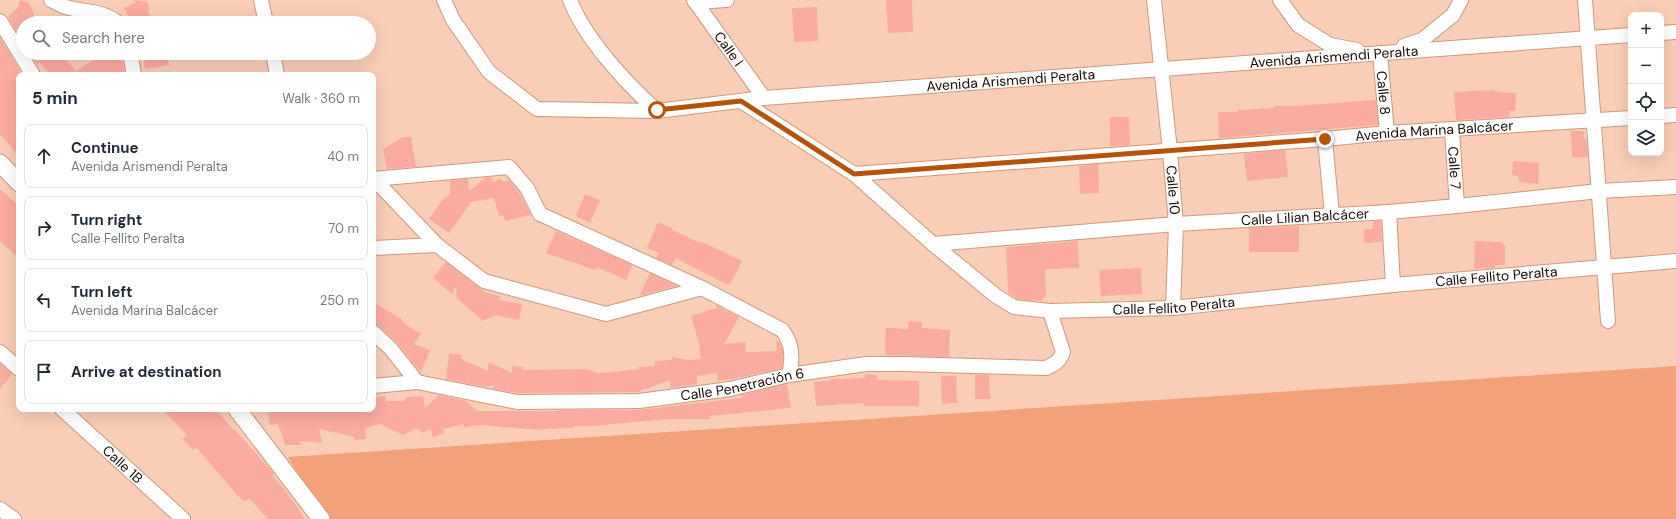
<!DOCTYPE html>
<meta charset="utf-8">
<style>
body{margin:0;font-family:"DM Sans",sans-serif;background:#f6f6f7;color:#1f2937}
.controls{position:absolute;right:12px;top:12px;display:grid;overflow:hidden;border-radius:8px;box-shadow:0 4px 16px #0002}
.controls button{width:36px;height:36px;display:grid;place-items:center;padding:0;border:0;border-bottom:1px solid #e0e1e3;background:#fff;color:#1f2937;font:20px sans-serif}
.stop{position:absolute;width:12px;height:12px;margin:-9px;border:3px solid #b45309;border-radius:50%;background:#fff}
.stop.end{background:#b45309;border-color:#fff;box-shadow:0 1px 4px #0008}
.list{margin:0;padding:0;list-style:none}
h2{display:flex;justify-content:space-between;align-items:center;height:52px;margin:0;padding:0 16px;font-size:17px}
h2 small{font-size:13px;font-weight:400;color:#747a83}
.list li{display:grid;grid-template-columns:26px 1fr auto;gap:12px;align-items:center;box-sizing:border-box;height:64px;margin:0 8px 8px;padding:0 8px;border:1px solid #e0e1e3;border-radius:8px}
.list b{display:block;font-size:15px;white-space:nowrap}
.list p{margin:0;font-size:13px;white-space:nowrap;color:#747a83}
.list em{font-size:13px;font-style:normal;color:#747a83}
.icon{flex:none;width:22px;height:22px;fill:none;stroke:currentColor;stroke-width:2;stroke-linecap:round;stroke-linejoin:round}
.map{position:relative;flex:none;width:1676px;height:519px;overflow:hidden}
.search{position:absolute;background:#fff;box-shadow:0 4px 16px #0002;left:16px;top:16px;width:360px;height:44px;display:flex;align-items:center;gap:10px;box-sizing:border-box;padding:0 14px;border-radius:22px;color:#747a83;font-size:15px}
.panel{position:absolute;background:#fff;box-shadow:0 4px 16px #0002;left:16px;top:72px;width:360px;height:340px;border-radius:8px}
.map>svg:first-child{display:block}
.green{fill:#f2a178}
.building{fill:#faaba0}
.lines{fill:none;stroke-linecap:round;stroke-linejoin:round}
.minor-casing{stroke:#cd987d;stroke-width:16}
.tertiary-casing{stroke:#cd987d;stroke-width:19}
.minor{stroke:#fff;stroke-width:14}
.tertiary{stroke:#fff;stroke-width:17}
.route{stroke:#b45309;stroke-width:5}
.labels{text-anchor:middle;dominant-baseline:central;stroke-width:3.5;stroke-linejoin:round;paint-order:stroke}
.street-label{font-size:14px;fill:#1c0a02;stroke:#f9cdb6}
</style>
<div class="map">
<svg width="1676" height="519" viewBox="0 0 1676 519">
<rect width="100%" height="100%" fill="#f9cdb6"/>
<!-- green -->
<path class="green" d="M1676,366V519H325L288,457Z"/>
<!-- building -->
<path class="building" d="M20,0L29,3L34,13L31,23H23V30L17,33L8,17L18,7Z
M135,0L147,2L149,7L148,11L153,23H132L131,19L130,20L124,8L136,2Z
M886,0H912L913,32L888,33Z
M817,7L818,41L794,42L792,8Z
M0,37L23,75H19V157L0,134Z
M30,53H60L76,71L105,53H116L122,58L125,75H51L39,62L37,65Z
M143,53H167L169,65L145,69Z
M1495,90V92L1516,93L1515,111H1509V117L1456,120L1454,92Z
M1376,100L1378,125L1219,138L1218,112H1238V110L1275,108V106H1294Z
M1110,117H1129L1130,145L1110,146Z
M1571,131H1584V139H1586L1588,157H1572Z
M403,137H411L416,167L387,169L383,149Z
M1285,150L1288,177L1247,181L1244,154Z
M1513,161L1539,163L1538,184L1519,182L1518,176L1512,175Z
M1098,164L1099,193L1080,194L1079,166Z
M491,177L494,182L500,179L504,182L509,180L521,196L531,215L505,221L504,216L499,215L494,198L471,202L449,233L429,219L443,199L450,195V181L468,179L469,191L485,178Z
M0,189L19,206L16,211L19,215V259L0,241Z
M585,194L600,200L590,223L576,216Z
M1373,221H1381L1382,242L1364,243V229H1373Z
M658,222L672,228V230L701,243L702,242L742,261L730,284H726L676,258L672,265L656,258L659,253L647,248Z
M1299,226V252H1249V228Z
M556,231L632,265L626,280L597,267L595,270L546,253Z
M1078,241L1079,268L1045,269L1046,295L1041,301L1017,299L1008,292L1006,247Z
M1475,241L1501,242L1505,246V265H1495V268L1474,269Z
M446,262L486,293L500,296L499,300L522,304L519,320L495,315L483,321L456,297L457,287H455L452,294L433,278Z
M1141,268L1142,294L1101,296L1099,270Z
M650,273L677,286L642,295L640,294Z
M373,302L403,320L402,322L421,334L414,344L430,350L421,372L397,343L379,326L373,324Z
M716,305L739,317L724,344L745,342L746,352L777,351L776,341H779L783,352L782,368L738,378L718,381L717,373L697,376V384L671,388L670,380L638,392L518,393L493,389L494,385L486,387L446,379L449,353L462,355L461,359L488,371L489,362L512,373V366L523,367V370L587,369L600,374L603,372L605,373L639,369V367L655,366V361L673,360L672,357L688,360L701,359L699,343L691,316L717,308Z
M909,321L922,322V328L950,330L949,357L885,355L886,328L908,329Z
M0,363L12,374L0,389Z
M865,374L877,375V380L919,381V406H864V403L816,406L814,382L829,381L831,379L865,378Z
M975,375H989L990,399H975Z
M941,376H956L957,403L942,404Z
M787,384L791,408L710,416V419H670L623,423L597,426H573L574,428L542,429V430L479,425L464,427V424L443,429L444,433L433,438L431,429L423,433L417,428L403,435L380,424L365,428L366,439L354,440V437L319,429L322,443L300,441L301,445H285L278,424L270,425L267,409H373V398L385,396L386,401H403L407,397L423,396L425,408L439,395L466,401L477,411H558V410H639L742,398V395Z
M162,409H216L233,430L234,429L271,470L274,474L272,476L282,486L305,519H268L250,499L244,501L237,495L196,447L193,450L183,439L187,435Z"/>
<g class="lines">
<!-- minor casing -->
<g class="minor-casing">
<g id="minor">
<path d="M51,0C55,2 59,4 63,6C81,13 102,9 118,23"/>
<path d="M261,0L266,23"/>
<path id="s1" d="M444,0L453,20L489,72L537,109L657,111L764,98L1631,35"/>
<path d="M570,0C585,39 626,83 657,111"/>
<path id="s2" d="M694,0L764,98"/>
<path id="s3" d="M1154,0L1170,151L1176,224L1173,308"/>
<path d="M1280,0L1298,25L1330,45L1357,50"/>
<path d="M1585,0L1608,321"/>
<path d="M695,2L727,0"/>
<path d="M0,21L33,75"/>
<path d="M1661,33L1676,32"/>
<path d="M1404,46L1422,40L1453,15L1461,0"/>
<path d="M130,53L134,75"/>
<path d="M273,53L277,75"/>
<path id="s4" d="M1380,53L1387,133"/>
<path id="s5" d="M741,101L854,174L933,244L996,296L1014,307L1050,311L1173,308L1393,285L1676,261"/>
<path d="M1661,116L1676,115"/>
<path id="s6" d="M1452,130L1457,206"/>
<path d="M1325,139L1332,215"/>
<path id="s7" d="M854,174L1325,139L1387,133L1631,118"/>
<path d="M373,179L509,167L527,188L540,214L702,288L782,330C793,343 793,359 789,375"/>
<path d="M374,179L437,245L484,281L606,314L702,288"/>
<path d="M1389,212L1393,285"/>
<path id="s8" d="M933,244L1176,224L1389,212L1457,206L1599,191L1676,187"/>
<path d="M373,248L437,245"/>
<path d="M373,332L391,349L417,382"/>
<path d="M0,352L19,369"/>
<path id="s9" d="M373,386L417,382L517,402L639,401L730,389L789,375L866,364H904L1046,368C1055,364 1060,361 1063,352L1050,311"/>
<path id="s10" d="M62,409L183,519"/>
<path d="M0,509L14,519"/>
</g>
</g>
<!-- tertiary casing -->
<g class="tertiary-casing">
<path id="tertiary" d="M0,163L19,183
M237,409L321,519"/>
</g>
<!-- minor -->
<use href="#minor" class="minor"/>
<!-- tertiary -->
<use href="#tertiary" class="tertiary"/>
</g>
<g class="lines">
<!-- route -->
<path class="route" d="M657,110L741,101L854,174L1325,139"/>
</g>
<g class="labels">
<!-- street labels -->
<g class="street-label">
<text stroke="none"><textPath href="#s2" startOffset="60">Calle I</textPath></text>
<text stroke="none"><textPath href="#s1" startOffset="945">Avenida Arismendi Peralta</textPath></text>
<text stroke="none"><textPath href="#s1" startOffset="621">Avenida Arismendi Peralta</textPath></text>
<text stroke="none"><textPath href="#s4" startOffset="40">Calle 8</textPath></text>
<text stroke="none"><textPath href="#s7" startOffset="582">Avenida Marina Balcácer</textPath></text>
<text stroke="none"><textPath href="#s6" startOffset="38">Calle 7</textPath></text>
<text stroke="none"><textPath href="#s3" startOffset="191">Calle 10</textPath></text>
<text stroke="none"><textPath href="#s8" startOffset="373">Calle Lilian Balcácer</textPath></text>
<text stroke="none"><textPath href="#s5" startOffset="827">Calle Fellito Peralta</textPath></text>
<text stroke="none"><textPath href="#s5" startOffset="503">Calle Fellito Peralta</textPath></text>
<text stroke="none"><textPath href="#s9" startOffset="373">Calle Penetración 6</textPath></text>
<text stroke="none"><textPath href="#s10" startOffset="82">Calle 1B</textPath></text>
</g>
</g>
</svg>
<div class="controls">
<button>+</button>
<button>−</button>
<button><svg class="icon" aria-label="locate" viewBox="0 0 24 24"><circle cx="12" cy="12" r="6"/><path d="M12 2v4M12 18v4M2 12h4M18 12h4"/></svg></button>
<button><svg class="icon" aria-label="layers" viewBox="0 0 24 24"><path d="M12 4l9 5-9 5-9-5zM3 14l9 5 9-5"/></svg></button>
</div>
<div class="stop" style="left:657px;top:110px"></div>
<div class="stop end" style="left:1325px;top:139px"></div>
<div class="search"><svg class="icon" aria-label="search" viewBox="0 0 24 24"><circle cx="10" cy="10" r="6"/><path d="M15 15l6 6"/></svg>Search here</div>
<section class="panel">
<h2>5 min<small>Walk · 360 m</small></h2>
<ul class="list">
<li><svg class="icon" aria-label="ahead" viewBox="0 0 24 24"><path d="M12 20V5M6 11l6-6 6 6"/></svg><div><b>Continue</b><p>Avenida Arismendi Peralta</p></div><em>40 m</em></li>
<li><svg class="icon" aria-label="right" viewBox="0 0 24 24"><path d="M7 20v-9h11M14 6l5 5-5 5"/></svg><div><b>Turn right</b><p>Calle Fellito Peralta</p></div><em>70 m</em></li>
<li><svg class="icon" aria-label="left" viewBox="0 0 24 24"><path d="M17 20v-9H6M10 6l-5 5 5 5"/></svg><div><b>Turn left</b><p>Avenida Marina Balcácer</p></div><em>250 m</em></li>
<li><svg class="icon" aria-label="arrive" viewBox="0 0 24 24"><path d="M6 21V4h12l-3 4 3 4H6"/></svg><div><b>Arrive at destination</b></div></li>
</ul>
</section>
</div>
